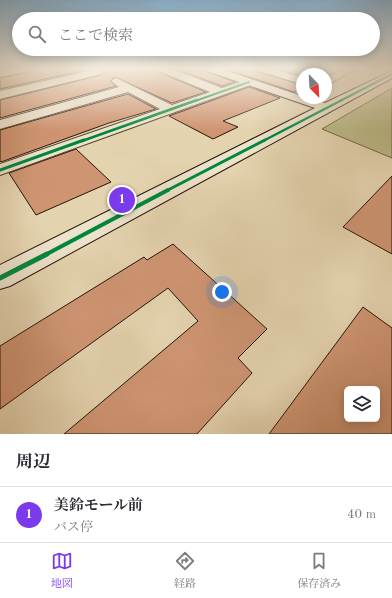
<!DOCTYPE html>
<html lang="ja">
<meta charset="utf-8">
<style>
body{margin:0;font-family:"Old Standard TT","Noto Serif JP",serif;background:#f7f7f7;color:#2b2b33}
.controls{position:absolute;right:12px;bottom:12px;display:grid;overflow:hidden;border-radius:6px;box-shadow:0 2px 10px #0003}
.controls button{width:36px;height:36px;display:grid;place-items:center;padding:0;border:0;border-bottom:1px solid #e1e1e2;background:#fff;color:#2b2b33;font:20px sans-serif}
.compass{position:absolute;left:296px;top:68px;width:36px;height:36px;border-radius:50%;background:#fff;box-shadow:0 2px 10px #0003;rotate:156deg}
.you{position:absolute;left:222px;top:292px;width:14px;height:14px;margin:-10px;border:3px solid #fff;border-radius:50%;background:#1a73e8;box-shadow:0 0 0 6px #1a73e833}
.badge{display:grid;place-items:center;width:26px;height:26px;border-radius:50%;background:#7c3aed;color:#fff;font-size:13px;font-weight:700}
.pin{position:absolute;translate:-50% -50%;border:2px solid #fff;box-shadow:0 1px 4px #0006}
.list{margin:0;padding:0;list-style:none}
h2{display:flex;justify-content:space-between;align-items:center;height:52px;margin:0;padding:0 16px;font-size:17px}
h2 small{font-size:13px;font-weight:400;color:#7c7c81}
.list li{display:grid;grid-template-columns:26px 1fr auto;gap:12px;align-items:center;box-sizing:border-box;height:56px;padding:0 16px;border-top:1px solid #e1e1e2}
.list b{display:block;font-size:15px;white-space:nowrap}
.list p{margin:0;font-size:13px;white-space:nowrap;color:#7c7c81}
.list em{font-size:13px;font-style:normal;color:#7c7c81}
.icon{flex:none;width:22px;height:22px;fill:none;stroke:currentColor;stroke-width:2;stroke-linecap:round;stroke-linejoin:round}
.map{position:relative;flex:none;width:392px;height:434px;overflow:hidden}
.search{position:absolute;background:#fff;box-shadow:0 2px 10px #0003;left:12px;right:12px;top:12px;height:44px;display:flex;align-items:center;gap:10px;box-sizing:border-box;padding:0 14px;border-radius:22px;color:#7c7c81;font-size:15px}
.sheet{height:108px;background:#fff}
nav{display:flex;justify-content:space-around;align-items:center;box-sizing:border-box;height:56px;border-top:1px solid #e1e1e2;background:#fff;font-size:11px;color:#7c7c81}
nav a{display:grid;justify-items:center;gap:2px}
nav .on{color:#7c3aed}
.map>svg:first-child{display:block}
.green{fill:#bbba86;stroke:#706646}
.building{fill:#cf9573;stroke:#251307;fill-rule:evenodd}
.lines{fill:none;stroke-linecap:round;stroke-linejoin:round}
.street-casing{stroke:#554331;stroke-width:2}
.secondary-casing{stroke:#251307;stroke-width:2}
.street{fill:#ede2cb;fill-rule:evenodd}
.secondary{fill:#ede2cb;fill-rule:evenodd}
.cycleway-far4-casing{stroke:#ede2cb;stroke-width:3.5}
.cycleway-far3-casing{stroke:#ede2cb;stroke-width:4}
.cycleway-far2-casing{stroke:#ede2cb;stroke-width:5}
.cycleway-far1-casing{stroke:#ede2cb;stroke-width:6}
.cycleway-casing{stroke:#ede2cb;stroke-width:8}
.cycleway-far4{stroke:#00873e;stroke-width:2}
.cycleway-far3{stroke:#00873e;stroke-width:2.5}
.cycleway-far2{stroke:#00873e;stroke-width:3}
.cycleway-far1{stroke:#00873e;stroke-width:4}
.cycleway{stroke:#00873e;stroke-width:5}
</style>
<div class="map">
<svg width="392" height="434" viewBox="0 0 392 434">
<rect width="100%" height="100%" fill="#e4d3af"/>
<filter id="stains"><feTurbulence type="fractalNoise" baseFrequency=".005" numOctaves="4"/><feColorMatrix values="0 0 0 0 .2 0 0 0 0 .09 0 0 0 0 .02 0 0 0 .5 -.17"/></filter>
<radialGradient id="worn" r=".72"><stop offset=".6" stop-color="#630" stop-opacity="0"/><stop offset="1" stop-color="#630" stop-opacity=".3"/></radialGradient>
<!-- green -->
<path class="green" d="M392,88V158L322,129Z"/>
<!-- building -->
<path class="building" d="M29,69H90L0,89V78L27,72Z
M100,69H157L158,72L206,92L172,103L115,77L110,81L116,86L0,118V100L101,75L103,72Z
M176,69H205L207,72L235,82L222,86Z
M226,69H257L259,72L302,85V89L294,92Z
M279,69H302V76Z
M249,87L280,98L223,121L238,127L213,139L169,116Z
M128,94L156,109L109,123L1,162L0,161V130Z
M76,149L111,182L36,215L9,173Z
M392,176V254L343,227Z
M173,244L267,329L238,358L252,373L197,434H64L198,321L168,288L0,409V346L144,257L147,260Z
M363,307L392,328V434H269ZM347,389H377V419H347Z"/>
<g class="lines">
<!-- street casing -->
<g class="street-casing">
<path id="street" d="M9,69H28L27,71L0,77V71Z
M97,69L102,72L101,74L0,99V91Z
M158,69H172L222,88L249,79L255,82L253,84L0,175V164L160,109L128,92L0,129V120L119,87L111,81L116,78L172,105L210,92L159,71Z
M258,69H274L302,78V84L259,71Z
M343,69H355L326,86V78Z"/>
</g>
<!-- secondary casing -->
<g class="secondary-casing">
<path id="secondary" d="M206,69H221L302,96V98H309L325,103L392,71V78L10,286L0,289V265L315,108L207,71Z"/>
</g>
<!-- street -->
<use href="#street" class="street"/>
<!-- secondary -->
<use href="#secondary" class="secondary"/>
<!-- cycleway-far4 casing -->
<g class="cycleway-far4-casing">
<path id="cycleway-far4" d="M195,101L249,82
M340,101L392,74"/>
</g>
<!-- cycleway-far3 casing -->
<g class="cycleway-far3-casing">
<path id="cycleway-far3" d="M82,141L197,100
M263,141L342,100"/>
</g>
<!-- cycleway-far2 casing -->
<g class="cycleway-far2-casing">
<path id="cycleway-far2" d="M0,170L84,140
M166,191L265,140"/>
</g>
<!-- cycleway-far1 casing -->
<g class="cycleway-far1-casing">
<path id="cycleway-far1" d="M45,255L168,190"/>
</g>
<!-- cycleway casing -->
<g class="cycleway-casing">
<path id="cycleway" d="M0,278L47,254"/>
</g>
<!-- cycleway-far4 -->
<use href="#cycleway-far4" class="cycleway-far4"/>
<!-- cycleway-far3 -->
<use href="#cycleway-far3" class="cycleway-far3"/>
<!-- cycleway-far2 -->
<use href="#cycleway-far2" class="cycleway-far2"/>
<!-- cycleway-far1 -->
<use href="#cycleway-far1" class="cycleway-far1"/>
<!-- cycleway -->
<use href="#cycleway" class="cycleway"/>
</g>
<!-- sky -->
<linearGradient id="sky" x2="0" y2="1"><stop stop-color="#89b4d4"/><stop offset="0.53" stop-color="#f3ebdb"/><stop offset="1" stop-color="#f3ebdb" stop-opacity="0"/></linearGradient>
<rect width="392" height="130" fill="url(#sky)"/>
<rect width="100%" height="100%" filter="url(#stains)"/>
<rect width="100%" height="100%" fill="url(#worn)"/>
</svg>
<div class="controls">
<button><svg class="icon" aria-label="layers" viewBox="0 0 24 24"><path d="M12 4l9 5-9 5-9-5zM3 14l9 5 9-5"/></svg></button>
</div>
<svg class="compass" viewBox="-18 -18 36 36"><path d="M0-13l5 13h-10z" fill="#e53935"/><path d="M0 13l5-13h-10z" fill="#7c7c81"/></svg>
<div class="you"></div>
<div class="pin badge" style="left:122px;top:200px">1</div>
<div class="search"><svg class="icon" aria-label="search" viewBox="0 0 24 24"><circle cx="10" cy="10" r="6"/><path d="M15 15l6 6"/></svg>ここで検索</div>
</div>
<section class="sheet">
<h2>周辺<small></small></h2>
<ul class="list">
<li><span class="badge">1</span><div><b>美鈴モール前</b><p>バス停</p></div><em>40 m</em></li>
</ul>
</section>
<nav>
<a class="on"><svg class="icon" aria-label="map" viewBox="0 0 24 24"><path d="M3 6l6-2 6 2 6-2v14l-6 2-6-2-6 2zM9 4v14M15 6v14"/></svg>地図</a>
<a><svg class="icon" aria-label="directions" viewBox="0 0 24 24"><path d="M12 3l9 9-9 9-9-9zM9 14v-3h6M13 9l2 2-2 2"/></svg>経路</a>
<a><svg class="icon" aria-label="saved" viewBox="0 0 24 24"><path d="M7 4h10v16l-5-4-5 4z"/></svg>保存済み</a>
</nav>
